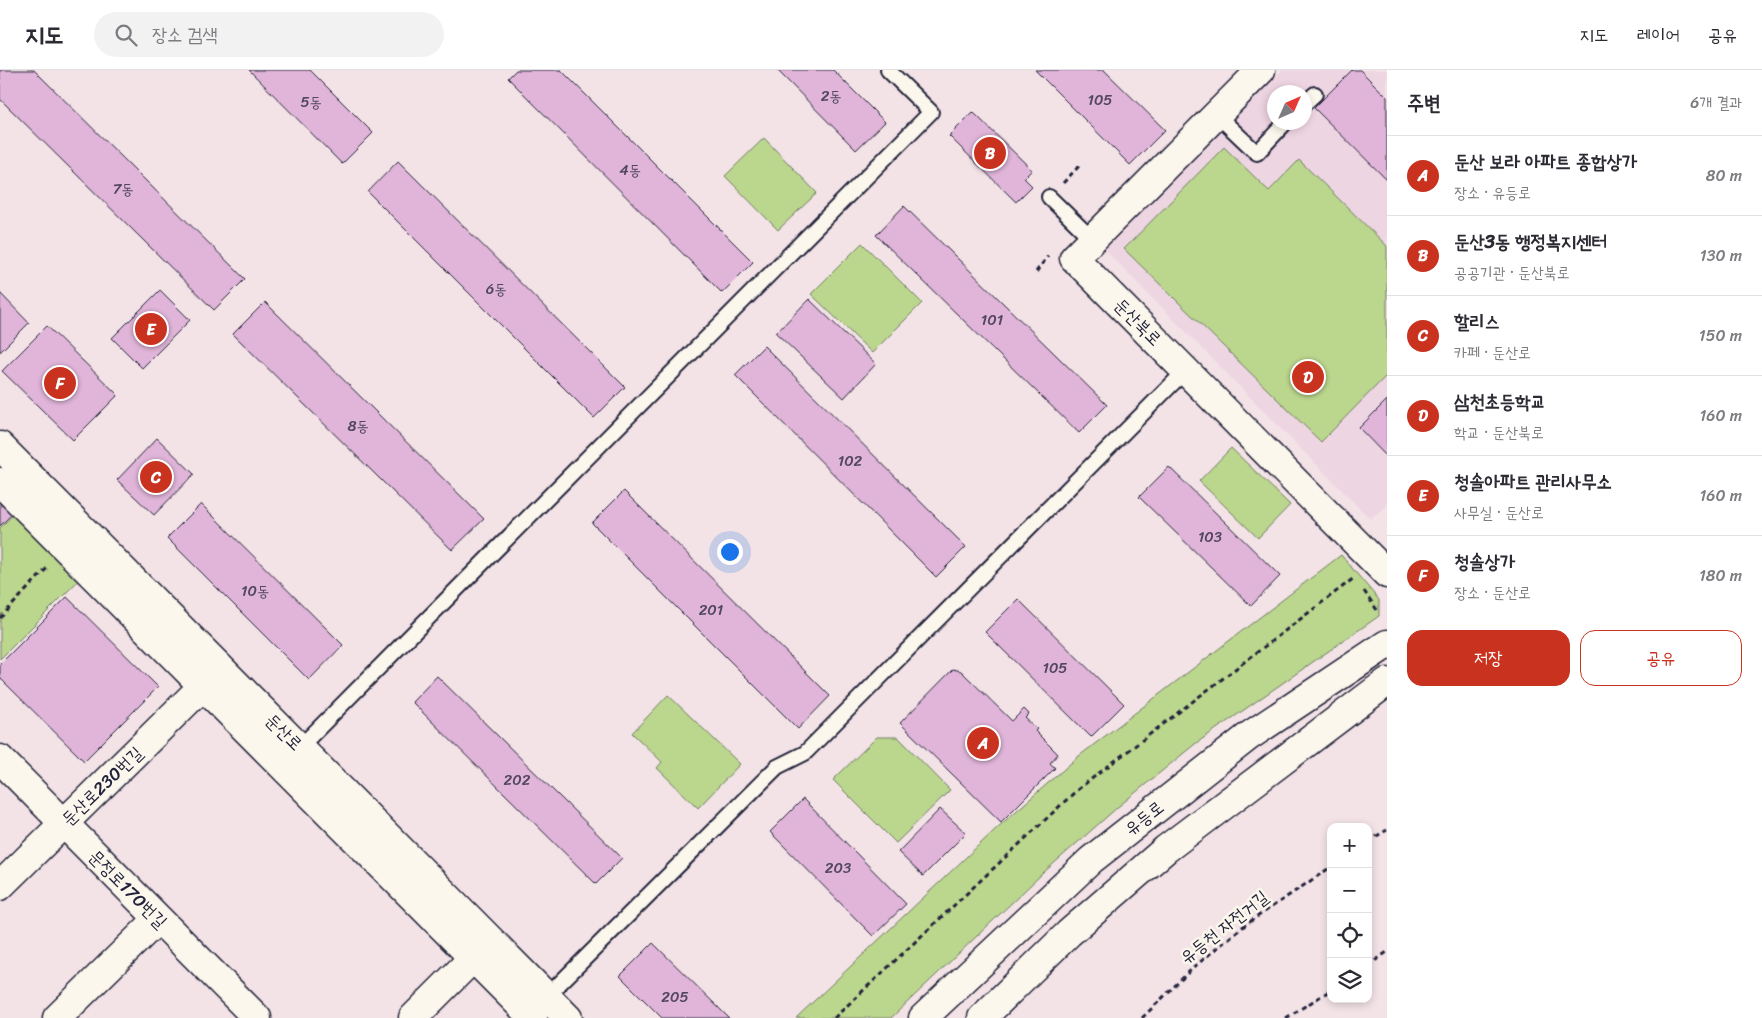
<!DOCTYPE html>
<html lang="ko">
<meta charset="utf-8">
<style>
body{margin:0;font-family:Sriracha,"Poor Story",sans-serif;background:#f2f2f3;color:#2b2b33}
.controls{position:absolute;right:15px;bottom:15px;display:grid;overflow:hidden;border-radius:10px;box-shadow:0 2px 8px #0003}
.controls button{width:45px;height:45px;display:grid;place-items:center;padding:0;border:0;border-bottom:1px solid #e1e1e2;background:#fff;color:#2b2b33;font:25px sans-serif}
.compass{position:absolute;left:1267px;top:15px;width:45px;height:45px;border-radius:50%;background:#fff;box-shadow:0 2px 8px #0003;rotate:45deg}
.you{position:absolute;left:729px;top:481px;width:18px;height:18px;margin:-12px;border:4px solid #fff;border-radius:50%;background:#1a73e8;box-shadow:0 0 0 8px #1a73e833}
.badge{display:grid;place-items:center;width:32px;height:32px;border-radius:50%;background:#c8321e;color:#fff;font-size:16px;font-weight:700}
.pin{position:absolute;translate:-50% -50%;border:2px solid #fff;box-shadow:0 1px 5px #0006}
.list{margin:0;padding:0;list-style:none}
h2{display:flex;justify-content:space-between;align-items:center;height:65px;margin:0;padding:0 20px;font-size:21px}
h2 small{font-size:16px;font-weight:400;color:#7c7c81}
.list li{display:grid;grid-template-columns:32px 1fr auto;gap:15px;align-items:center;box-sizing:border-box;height:80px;padding:0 20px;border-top:1px solid #e1e1e2}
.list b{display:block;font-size:19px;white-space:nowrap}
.list p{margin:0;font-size:16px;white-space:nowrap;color:#7c7c81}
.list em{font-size:16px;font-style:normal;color:#7c7c81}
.actions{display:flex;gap:10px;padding:15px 20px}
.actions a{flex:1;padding:11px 0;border:1px solid #c8321e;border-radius:15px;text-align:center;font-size:18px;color:#c8321e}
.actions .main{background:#c8321e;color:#fff}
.icon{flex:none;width:28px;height:28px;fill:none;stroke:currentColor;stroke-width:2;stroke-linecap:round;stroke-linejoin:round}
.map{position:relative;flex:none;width:1387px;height:948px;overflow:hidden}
header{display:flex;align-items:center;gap:30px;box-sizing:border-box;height:70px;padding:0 25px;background:#fff;border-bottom:1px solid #e1e1e2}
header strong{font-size:24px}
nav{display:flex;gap:28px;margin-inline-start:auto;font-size:18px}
.search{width:350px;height:45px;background:#f2f2f3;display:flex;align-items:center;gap:12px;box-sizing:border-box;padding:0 18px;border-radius:28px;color:#7c7c81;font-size:19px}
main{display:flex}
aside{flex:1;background:#fff}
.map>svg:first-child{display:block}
.built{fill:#eed5e2;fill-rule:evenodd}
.green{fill:#bbd68d;stroke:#6e7c64}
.building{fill:#e1b5d9;stroke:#22223b}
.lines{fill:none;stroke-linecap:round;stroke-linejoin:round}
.lane-casing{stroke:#22223b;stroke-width:18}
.street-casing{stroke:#22223b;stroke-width:31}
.secondary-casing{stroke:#22223b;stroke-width:31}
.primary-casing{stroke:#22223b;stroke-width:31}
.path{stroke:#22223b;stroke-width:3;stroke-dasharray:5 4;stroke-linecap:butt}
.lane{stroke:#fbf7ec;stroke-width:14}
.street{stroke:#fbf7ec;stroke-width:28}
.secondary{stroke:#fbf7ec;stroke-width:28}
.primary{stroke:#fbf7ec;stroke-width:28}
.labels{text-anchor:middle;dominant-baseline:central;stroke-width:5;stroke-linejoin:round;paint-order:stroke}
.number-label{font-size:15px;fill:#524762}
.street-label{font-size:18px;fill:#22223b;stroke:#fbf7ec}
</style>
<header>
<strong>지도</strong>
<div class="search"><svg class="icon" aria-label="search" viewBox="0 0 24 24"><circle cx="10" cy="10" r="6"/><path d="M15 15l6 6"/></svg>장소 검색</div>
<nav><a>지도</a><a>레이어</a><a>공유</a></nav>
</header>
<main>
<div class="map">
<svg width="1387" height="948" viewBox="0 0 1387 948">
<rect width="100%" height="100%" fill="#f3e3e6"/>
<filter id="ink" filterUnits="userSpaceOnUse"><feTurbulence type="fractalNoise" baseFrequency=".02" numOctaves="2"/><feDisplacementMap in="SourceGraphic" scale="10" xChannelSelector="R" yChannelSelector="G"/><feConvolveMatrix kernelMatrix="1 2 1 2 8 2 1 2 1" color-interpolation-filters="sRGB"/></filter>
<g filter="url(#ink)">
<!-- built -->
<path class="built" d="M1282,0H1387V436L1370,449L1103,178ZM1274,22H1304V52H1274Z"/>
<!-- green -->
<path class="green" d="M764,68L817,123L778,160L725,106Z
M1224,77L1269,121L1299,90L1387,176V305L1321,372L1124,179Z
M862,173L922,233L872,283L811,224Z
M1231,378L1290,435L1258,468L1199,411Z
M25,432L91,498L0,589V458Z
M1341,485L1379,530V546L1195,674L1119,736L1043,803L891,948H796L998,757L1079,686Z
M668,625L740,694L698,738L657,698L662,692L632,663Z
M877,667H898L950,720L896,773L833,710Z"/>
<!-- building -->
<path class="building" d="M0,0H34L245,209L214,240L0,29Z
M249,0H310L373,63L342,94Z
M516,0H561L753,192L722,223L508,8Z
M777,0H833L885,52L856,80Z
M1035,0H1104L1165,60L1130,95Z
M1352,0H1360L1387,27V110L1314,38Z
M973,42L1032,100L1024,108L1032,116L1016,132L949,66Z
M398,91L625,317L594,348L368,122Z
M904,136L1107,335L1079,363L876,165Z
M160,220L190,250L142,298L112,268Z
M0,223L29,253L0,282Z
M809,229L876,294L844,328L776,263Z
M265,232L484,449L452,480L233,264Z
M47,256L118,325L73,370L2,301Z
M764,276L966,477L936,507L735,305Z
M1387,330V387L1359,358Z
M157,368L194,404L154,445L117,410Z
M1169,397L1280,506L1251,536L1139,427Z
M624,421L830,626L798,659L592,453Z
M0,428L14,442L0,456Z
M201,434L343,575L309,610L167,468Z
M67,527L158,617L84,691L0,608V594Z
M1018,529L1124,634L1091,667L985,562Z
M953,599L961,601L1012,651L1024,639L1029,644L1025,648L1037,659L1035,661L1058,684L1050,693L1055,698L1001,752L900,653Z
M437,606L622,788L596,814L412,632Z
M803,729L906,834L873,866L770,762Z
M940,739L966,763L923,806L898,782Z
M653,873L729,948H662L620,906Z"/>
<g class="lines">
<!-- lane casing -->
<g class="lane-casing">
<path id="lane" d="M1304,34L1315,24
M1217,45L1257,83L1286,52
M1049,127L1093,170
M297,680L931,42L888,0
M543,930L777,697L805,683L1186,300"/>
</g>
<!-- street casing -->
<g class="street-casing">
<path id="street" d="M1261,0L1074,188L1387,504
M0,689L257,948
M0,816L203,616
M57,948L158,849
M413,948L490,871"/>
</g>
<!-- secondary casing -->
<g class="secondary-casing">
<path id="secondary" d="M0,376L568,948
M0,412L533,948"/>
</g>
<!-- primary casing -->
<g class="primary-casing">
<path id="primary" d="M923,948L1091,790L1249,666L1387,574
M982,948L1069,863L1166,779L1387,612"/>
</g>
<!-- path -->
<path class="path" d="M1063,113L1081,94
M1036,202L1048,186
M1364,521L1377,540
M0,548L48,497
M1368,771L1387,760
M1368,896L1387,882
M834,948L1077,720L1354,508
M1142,948L1194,897L1245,855L1331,797
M1286,948L1331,920"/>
<!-- lane -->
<use href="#lane" class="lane"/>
<!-- street -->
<use href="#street" class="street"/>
<!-- secondary -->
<use href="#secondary" class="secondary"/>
<!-- primary -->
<use href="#primary" class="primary"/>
</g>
</g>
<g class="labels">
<!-- number labels -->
<g class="number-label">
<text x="831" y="26">2동</text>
<text x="1100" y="30">105</text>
<text x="311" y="32">5동</text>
<text x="630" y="100">4동</text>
<text x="123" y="119">7동</text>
<text x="496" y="219">6동</text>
<text x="992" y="250">101</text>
<text x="358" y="356">8동</text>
<text x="850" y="391">102</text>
<text x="1210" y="467">103</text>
<text x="255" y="521">10동</text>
<text x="711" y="540">201</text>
<text x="1055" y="598">105</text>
<text x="517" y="710">202</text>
<text x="838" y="798">203</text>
<text x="675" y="927">205</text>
</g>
<!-- street labels -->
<g class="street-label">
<text transform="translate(1138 252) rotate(45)">둔산북로</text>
<text transform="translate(284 662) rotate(45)">둔산로</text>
<text transform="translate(102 716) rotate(-44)">둔산로230번길</text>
<text transform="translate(1144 748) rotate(-38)">유등로</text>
<text transform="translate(128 819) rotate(45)">문정로170번길</text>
<text transform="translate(1224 857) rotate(-38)">유등천 자전거길</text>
</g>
</g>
</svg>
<div class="controls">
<button>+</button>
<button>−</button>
<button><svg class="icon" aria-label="locate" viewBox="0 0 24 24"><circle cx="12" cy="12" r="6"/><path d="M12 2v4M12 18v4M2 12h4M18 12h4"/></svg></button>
<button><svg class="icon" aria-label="layers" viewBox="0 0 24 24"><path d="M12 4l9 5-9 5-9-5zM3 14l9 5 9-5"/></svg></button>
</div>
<svg class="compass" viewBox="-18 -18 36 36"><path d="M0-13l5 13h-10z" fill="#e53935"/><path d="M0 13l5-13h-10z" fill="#7c7c81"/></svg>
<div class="you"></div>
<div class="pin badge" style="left:983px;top:673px">A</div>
<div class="pin badge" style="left:990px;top:83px">B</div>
<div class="pin badge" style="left:156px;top:407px">C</div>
<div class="pin badge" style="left:1308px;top:307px">D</div>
<div class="pin badge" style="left:151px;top:259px">E</div>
<div class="pin badge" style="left:60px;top:313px">F</div>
</div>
<aside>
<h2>주변<small>6개 결과</small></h2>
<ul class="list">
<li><span class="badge">A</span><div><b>둔산 보라 아파트 종합상가</b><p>장소 · 유등로</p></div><em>80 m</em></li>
<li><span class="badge">B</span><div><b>둔산3동 행정복지센터</b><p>공공기관 · 둔산북로</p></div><em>130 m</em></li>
<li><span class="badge">C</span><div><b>할리스</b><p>카페 · 둔산로</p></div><em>150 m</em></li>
<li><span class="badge">D</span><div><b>삼천초등학교</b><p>학교 · 둔산북로</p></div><em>160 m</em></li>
<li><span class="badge">E</span><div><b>청솔아파트 관리사무소</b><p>사무실 · 둔산로</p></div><em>160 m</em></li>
<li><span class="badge">F</span><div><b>청솔상가</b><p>장소 · 둔산로</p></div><em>180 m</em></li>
</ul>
<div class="actions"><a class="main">저장</a><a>공유</a></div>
</aside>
</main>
